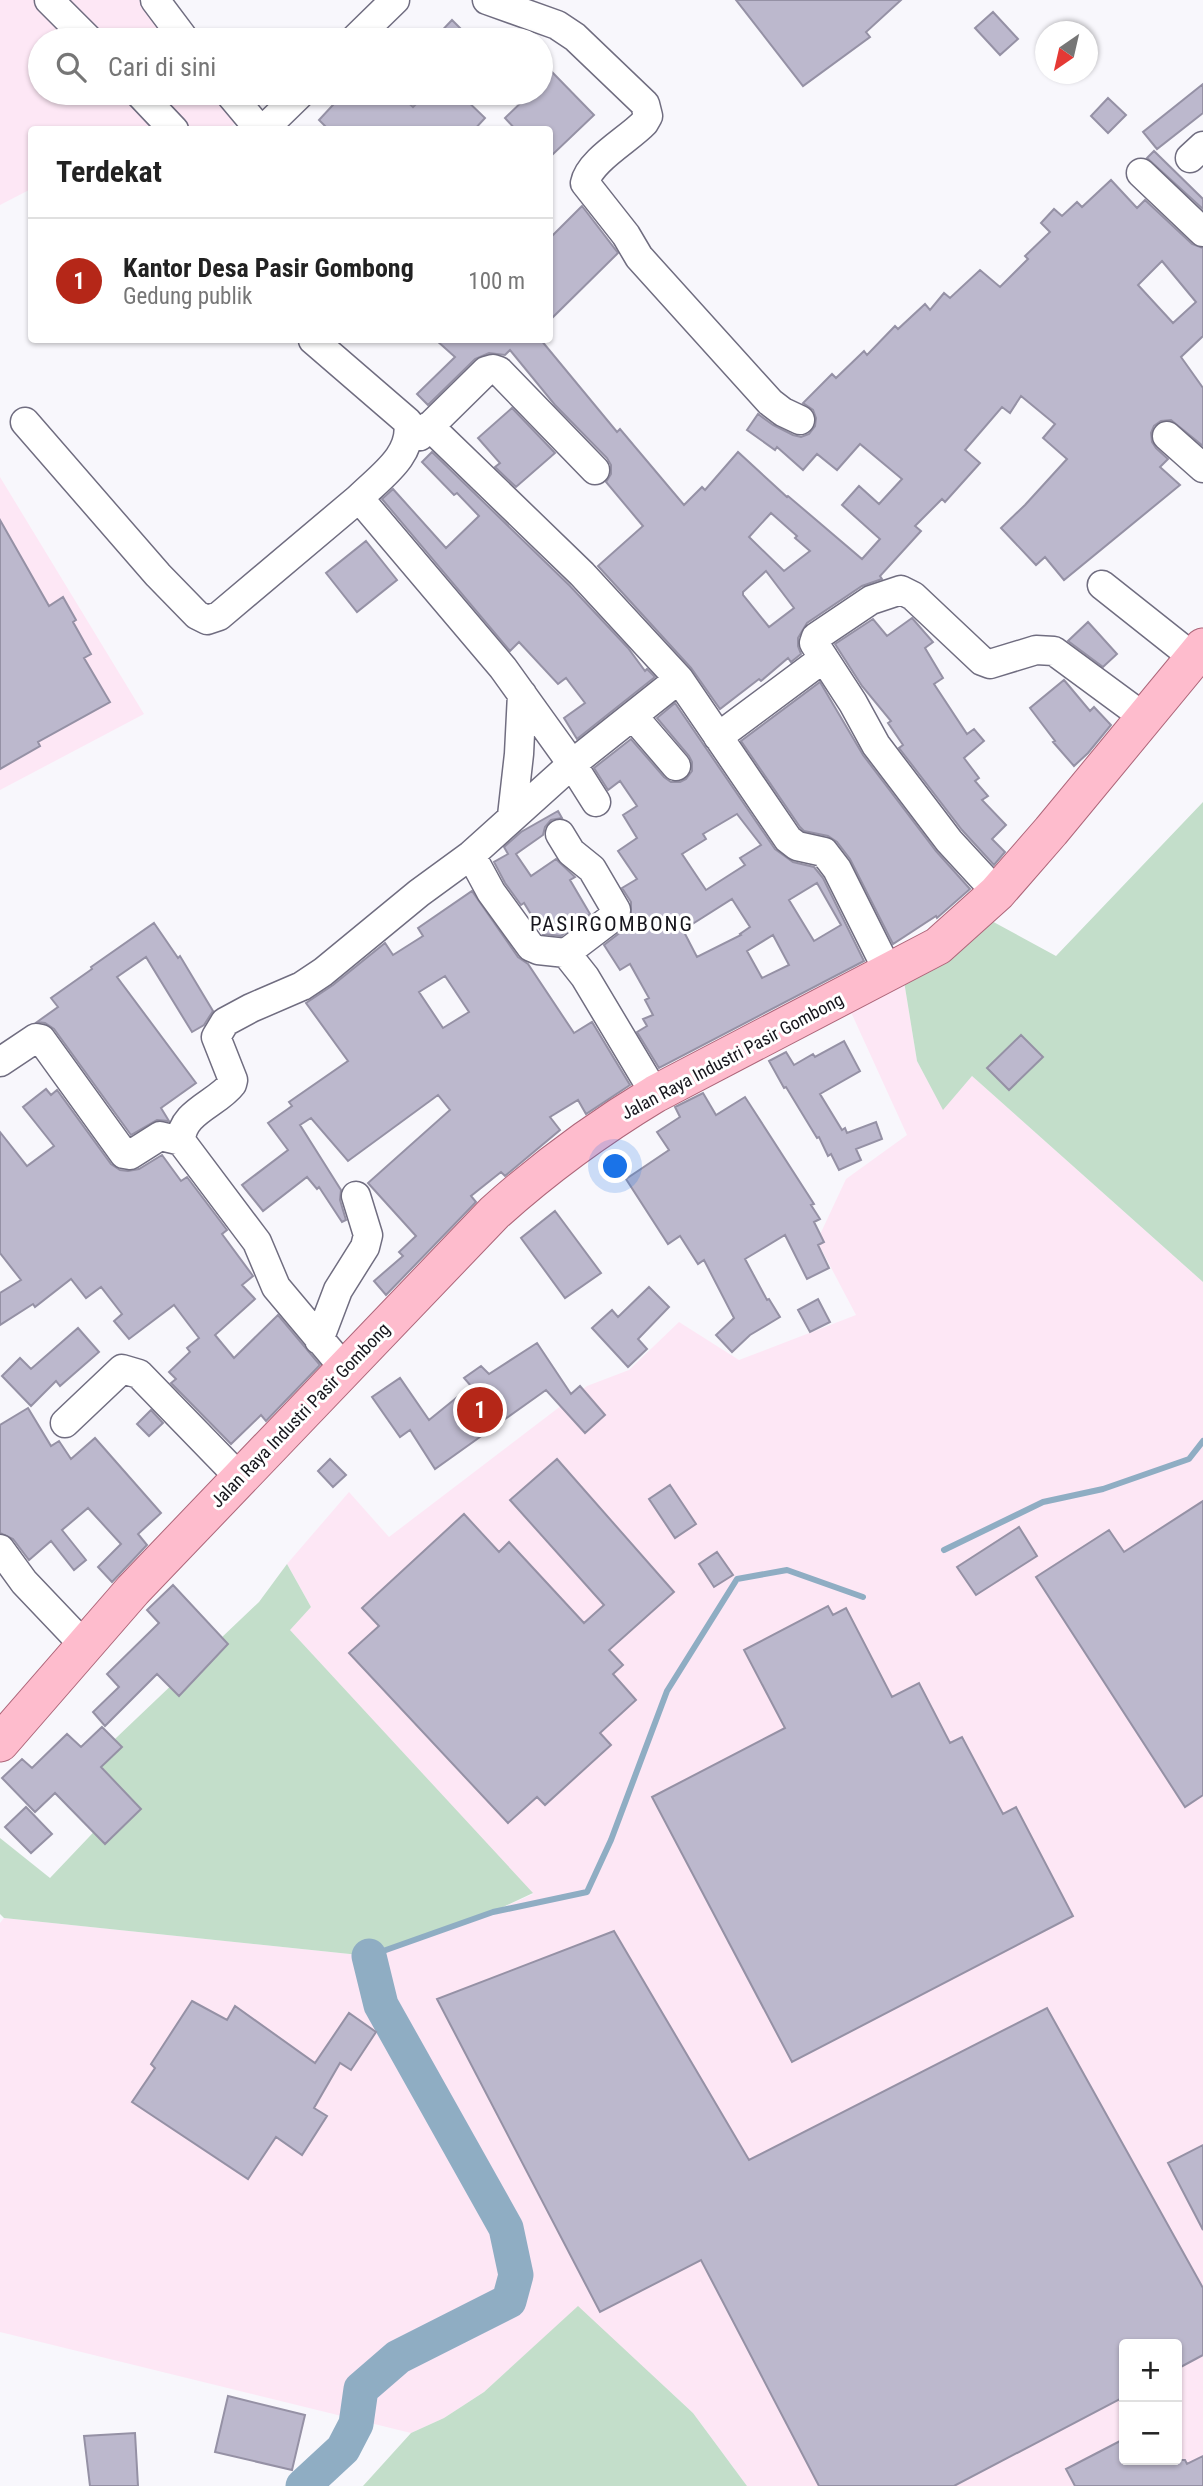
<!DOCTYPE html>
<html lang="id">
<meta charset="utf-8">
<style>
body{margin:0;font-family:"Roboto Condensed",sans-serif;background:#f6f6f6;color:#222}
.controls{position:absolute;right:21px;bottom:21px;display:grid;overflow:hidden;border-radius:7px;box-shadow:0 2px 5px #0004}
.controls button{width:63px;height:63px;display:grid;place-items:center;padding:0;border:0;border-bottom:2px solid #e0e0e0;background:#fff;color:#222;font:35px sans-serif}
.compass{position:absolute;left:1035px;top:21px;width:63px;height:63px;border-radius:50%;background:#fff;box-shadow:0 2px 5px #0004;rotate:214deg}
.you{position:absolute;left:616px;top:1167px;width:24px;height:24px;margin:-18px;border:5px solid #fff;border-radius:50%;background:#1a73e8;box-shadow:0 0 0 10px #1a73e833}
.badge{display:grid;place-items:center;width:46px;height:46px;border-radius:50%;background:#b52718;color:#fff;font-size:23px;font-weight:700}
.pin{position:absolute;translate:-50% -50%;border:4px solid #fff;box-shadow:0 2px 7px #0006}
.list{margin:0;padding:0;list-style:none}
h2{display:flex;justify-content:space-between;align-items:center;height:91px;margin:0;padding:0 28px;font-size:30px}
h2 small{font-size:23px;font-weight:400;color:#767676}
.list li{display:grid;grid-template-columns:46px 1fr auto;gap:21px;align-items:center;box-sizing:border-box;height:126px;padding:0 28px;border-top:2px solid #e0e0e0}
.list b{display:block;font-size:26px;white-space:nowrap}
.list p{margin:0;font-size:23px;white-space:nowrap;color:#767676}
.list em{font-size:23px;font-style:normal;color:#767676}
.icon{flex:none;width:38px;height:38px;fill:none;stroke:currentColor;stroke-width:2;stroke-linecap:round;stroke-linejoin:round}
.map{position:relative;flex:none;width:1203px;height:2486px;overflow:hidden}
.search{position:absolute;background:#fff;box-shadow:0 2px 5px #0004;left:28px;top:28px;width:525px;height:77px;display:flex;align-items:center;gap:18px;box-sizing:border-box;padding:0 24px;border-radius:38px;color:#767676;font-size:26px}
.panel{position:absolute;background:#fff;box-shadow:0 2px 5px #0004;left:28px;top:126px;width:525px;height:217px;border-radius:7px}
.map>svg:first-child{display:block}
.industrial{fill:#fde7f5;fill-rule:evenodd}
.green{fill:#c3deca}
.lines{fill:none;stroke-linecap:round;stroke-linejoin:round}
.stream{stroke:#8fadc3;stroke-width:6}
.river{stroke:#8fadc3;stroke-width:35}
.building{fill:#bcb8cd;stroke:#9591a5;stroke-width:2;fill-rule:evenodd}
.minor-casing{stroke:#706d80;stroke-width:31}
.major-casing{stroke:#ad6579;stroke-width:39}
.minor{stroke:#fff;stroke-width:28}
.major{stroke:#febccd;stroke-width:37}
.labels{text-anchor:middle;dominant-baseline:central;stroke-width:6;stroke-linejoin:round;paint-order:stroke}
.street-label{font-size:18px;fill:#17161d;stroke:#fff}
.quarter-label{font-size:21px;letter-spacing:2px;fill:#17161d;stroke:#fff}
</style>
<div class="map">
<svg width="1203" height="2486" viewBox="0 0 1203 2486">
<rect width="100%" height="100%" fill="#f8f7fc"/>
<!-- industrial -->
<path class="industrial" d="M0,0H139L172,40H40V93H215L238,121L227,130H32L31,189L0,205Z
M0,477L144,714L0,790Z
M903,975L917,1061L943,1109L972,1076L1203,1282V2486H747L693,2413L578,2307L484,2392L444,2418L411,2433L0,2332V1923L4,1918L369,1956L469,1923L533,1894L289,1629L311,1607L287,1564L349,1492L389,1537L587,1386L629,1370L679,1322L739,1360L856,1315L817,1241L846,1179L907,1135L850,1010ZM1124,2344H1177V2460H1124Z"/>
<!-- green -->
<path class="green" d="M1203,802V1282L972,1076L943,1110L917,1061L903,975L988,919L1056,956Z
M287,1564L311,1607L290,1630L533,1893L469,1923L369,1956L4,1918L0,1914V1838L50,1878L127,1797L95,1758L259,1602Z
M578,2306L693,2413L747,2486H363L411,2433L444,2418L484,2392Z"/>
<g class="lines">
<!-- stream -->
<path class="stream" d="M944,1550L1043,1502L1103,1489L1189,1459L1203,1441
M369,1956L493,1912L587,1892L611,1840L667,1691L737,1579L787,1570L863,1597"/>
<!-- river -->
<path class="river" d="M303,2486L343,2449L356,2424L361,2389L398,2357L509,2301L516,2275L506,2228L381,2005L369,1956"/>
</g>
<!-- building -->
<path class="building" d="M736,0H901L866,32L870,37L803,86Z
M993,12L1018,39L1000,55L975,28Z
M452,20L472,40H433Z
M552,72L594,115L550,157V130H516L505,118L531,93H541V84Z
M1203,84V113L1157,149L1143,132Z
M344,93H398L413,107L427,93H459L485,118L474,130H329L319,120Z
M1108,98L1126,115L1108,133L1091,116Z
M1154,151L1203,199V209L1147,158Z
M1111,180L1137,208L1145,200L1192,244L1203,248V336L1181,357L1203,388V446L1171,420L1161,421L1154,426L1151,433L1152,442L1156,448L1168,459L1160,467L1180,485L1064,580L1045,557L1036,565L1001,528L1025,505L1067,459L1043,438L1055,424L1021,396L1010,413L1002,407L965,450L980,463L945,502L942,499L915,526L921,531L880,576L882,579L862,586L807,623L798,638V646L801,654L791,662L788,658L761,681L759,679L720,709L691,668L598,566L643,526L606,482L611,474V465L607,458L555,405L510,350L505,355L489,353L475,359L428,405L417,394L455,357L436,340H541L617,432L620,429L684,505L702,487L705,490L738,452L787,497L788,496L862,559L880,539L842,505L859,486L879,504L902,479L860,444L837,470L817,454L803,470L777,447L775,450L747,430L758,414L773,425L793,435L801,437L809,434L815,426L816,418L813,410L803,403L832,374L836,378L864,351L867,355L895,326L898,329L925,304L930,310L944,293L950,298L980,270L1000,287L1028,259L1025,256L1050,232L1041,223L1054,209L1062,216L1077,202L1082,207ZM1162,261L1196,302L1173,323L1138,285ZM771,513L797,536L795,538L810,551L784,571L749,537ZM766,571L794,608L769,627L743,595V592Z
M582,206L618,253L550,320V238Z
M512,408L555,453L516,487L495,467L500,463L478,438Z
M432,452L570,586L628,648L645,671L647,669L655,677L577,739L564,718L585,703L566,678L558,684L519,642L510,651L382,499L393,489L446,548L479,516L457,493L454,495L422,462Z
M0,520L49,606L63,597L76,620L73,622L91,654L84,658L110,702L38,742L40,746L0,769Z
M366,541L397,580L357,612L326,573Z
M912,618L933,642L925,648L943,678L934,684L967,734L974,729L984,741L964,758L979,778L975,781L988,796L982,800L1006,825L992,839L1005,852L994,865L962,830L899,748L903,745L888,723L891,721L862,686L835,644L873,619L887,636Z
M1088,622L1117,654L1103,667L1068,641Z
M1064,680L1090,711L1094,707L1111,725L1088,753L1074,766L1053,742L1055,741L1030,708Z
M820,682L863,755L936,851L970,889L937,918L936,916L893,944L850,859L837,842L828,836L804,831L800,827L741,741Z
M675,703L775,849L793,862L814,867L823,878L864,961L659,1068L637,1032L647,1026L643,1019L653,1015L645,1000L649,998L630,964L620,970L604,945L622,931L631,917V902L622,888L637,879L618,851L637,838L623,815L637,806L620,781L608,790L594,768L631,739L664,777L671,782H680L686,779L692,771V762L689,756L657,718ZM737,814L761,845L740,858L745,865L706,890L682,854L706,839L703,834ZM817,883L841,925L814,941L789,900ZM732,899L750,927L740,934L741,935L697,957L683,930ZM773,935L789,965L762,978L747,951Z
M558,811L562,818L551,820L545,827L543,835L516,854L531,876L556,859L575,877L570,880L590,914L561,936L543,934L524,903L521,905L505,883L494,862L508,854L504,847L521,832Z
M472,891L518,957L528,964L574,1033L592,1022L630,1085L586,1114L578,1100L550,1117L560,1130L505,1176L501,1172L471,1196L476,1202L386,1295L374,1281L403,1256L399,1252L416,1236L368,1183L450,1110L438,1095L348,1161L311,1118L300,1125L341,1190L340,1200L346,1220L342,1222L319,1187L317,1189L307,1177L263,1211L242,1185L288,1150L268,1123L292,1106L289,1102L348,1061L306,1003L333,985L385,943L393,955L423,936L418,928ZM445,976L469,1012L443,1028L419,992Z
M154,923L178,958L180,956L213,1011L204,1025L192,1032L146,957L117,977L196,1083L161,1108L169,1121L157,1120L131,1135L54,1029L45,1023L37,1022L58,1007L51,998L92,969L91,967Z
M1021,1035L1043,1057L1009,1090L987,1068Z
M844,1041L860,1071L820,1094L842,1130L845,1128L847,1133L876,1122L882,1139L856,1149L861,1160L839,1170L831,1154L828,1156L819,1137L817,1138L786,1087L784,1088L769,1061L786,1052L794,1065L813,1054L815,1057Z
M46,1089L51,1095L57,1090L111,1164L120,1170L128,1171L139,1169L162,1155L181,1181L187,1177L227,1230L222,1234L253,1276L242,1285L255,1299L215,1335L234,1358L278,1315L320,1365L266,1421L261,1415L231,1444L171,1383L176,1379L169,1372L190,1352L187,1348L199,1338L174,1305L129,1339L114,1321L122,1314L101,1287L86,1298L71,1279L35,1307L33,1304L0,1325V1293L21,1280L0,1253V1132L27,1166L54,1146L23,1107Z
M703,1093L716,1115L745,1097L814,1204L811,1205L820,1219L814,1222L824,1242L818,1245L829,1268L807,1279L785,1235L745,1259L767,1300L769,1299L780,1317L750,1335L732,1352L716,1335L734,1318L704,1260L698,1264L680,1236L668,1244L626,1179L669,1150L657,1132L680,1117L675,1107Z
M555,1211L601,1273L565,1298L521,1238Z
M649,1287L669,1307L638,1339L647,1349L628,1367L592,1328L612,1310L618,1317Z
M818,1299L830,1322L810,1332L798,1310Z
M78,1328L99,1352L60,1386L56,1381L31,1406L2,1376L20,1358L31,1369Z
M537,1343L571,1394L580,1386L605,1415L585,1433L546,1390L435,1469L410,1430L400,1437L372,1397L400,1378L429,1420L471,1386L464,1378L481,1366L489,1374Z
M28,1408L51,1446L59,1441L71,1459L95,1438L161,1513L138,1534L147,1545L112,1582L98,1567L121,1544L88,1508L62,1530L86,1560L74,1570L51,1541L29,1560L13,1539L0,1533V1425Z
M151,1410L163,1423L149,1436L137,1424Z
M330,1459L346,1475L333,1487L318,1471Z
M557,1459L674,1592L609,1650L623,1665L613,1674L636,1700L600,1733L611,1745L545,1805L537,1797L508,1823L349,1653L379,1626L362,1608L464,1514L499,1552L509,1542L584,1623L604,1605L510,1500Z
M670,1485L696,1524L675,1538L649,1499Z
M1203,1501V1795L1185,1807L1036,1577L1109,1530L1124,1552Z
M1019,1527L1037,1556L976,1595L957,1567Z
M717,1552L733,1575L714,1587L699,1564Z
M173,1585L228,1644L179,1696L157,1674L105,1726L93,1712L119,1687L107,1674L159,1623L147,1610Z
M828,1606L833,1615L846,1608L892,1697L919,1683L950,1743L962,1737L1003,1814L1016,1807L1073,1916L792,2062L652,1797L785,1728L744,1650Z
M102,1727L122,1747L101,1767L141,1809L105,1844L55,1793L35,1812L2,1778L22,1759L32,1768L67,1734L81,1747Z
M26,1807L52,1834L31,1853L5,1827Z
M614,1931L749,2160L1047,2008L1203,2288V2355L1177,2369V2344H1124V2397L954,2486H819L701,2260L600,2312L437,1999Z
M192,2001L227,2020L235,2006L315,2063L349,2013L376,2032L351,2070L340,2063L314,2108L327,2116L302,2155L276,2137L248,2179L132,2102L155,2068L151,2064Z
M1203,2145V2230L1168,2163Z
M228,2396L305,2415L292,2470L215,2452Z
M135,2433L138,2486H90L84,2436Z
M1124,2439V2460H1185L1187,2464L1203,2456V2486H1075L1066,2469Z"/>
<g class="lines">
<!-- minor casing -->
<g class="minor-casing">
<path id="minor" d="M49,0L89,40
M155,0L185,40
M487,0L557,25L575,37L645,104L648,116L644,123C629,139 589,161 585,183L626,235L639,257L770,402L783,412L800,420
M354,40L395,0
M139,93L174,130
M229,93L260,130
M263,130L301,93
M1190,158L1203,146
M1141,173L1203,232
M313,340L408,422C414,455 380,477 359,498L503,668L572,764L596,802
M25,422L158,575L197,615L207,620L219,616L359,498
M417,435L420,436L486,371L493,369L499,371L595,470
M1167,436L1203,468
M1102,585L1194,658
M679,679L788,839L797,846L824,852L837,869L889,973
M633,716L676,766
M718,737L824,658
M512,816L519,754L522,694
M560,834L571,852L592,869L616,910L612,918L566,953
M471,855L491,892L531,947L538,950L566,953L585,977L655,1094
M997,893L949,841L876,745L853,703L814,643L816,637L871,600L901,590L913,596L982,661L990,664L1036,650L1054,651L1145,718
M0,1062L36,1038L41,1039L124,1154L130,1155L160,1136L181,1141
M319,1340L338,1290L365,1247L368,1235L356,1196
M344,1368L276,1287L257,1242L181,1141C181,1112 217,1104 232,1084L233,1080L216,1037L225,1022L251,1008L302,986L323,972L419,893L471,855L572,764L679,679L582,574L429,426
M65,1423L122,1369L139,1374L240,1478
M0,1549L24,1582L83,1644"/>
</g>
<!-- major casing -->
<g class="major-casing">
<path id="major" d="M0,1743L133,1590L494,1213C544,1168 597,1129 655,1094L938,946L997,893L1051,831L1203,647"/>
</g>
<!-- minor -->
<use href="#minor" class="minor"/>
<!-- major -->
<use href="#major" class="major"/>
</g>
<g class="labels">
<!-- street labels -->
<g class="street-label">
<text transform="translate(732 1056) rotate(-28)">Jalan Raya Industri Pasir Gombong</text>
<text transform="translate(300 1415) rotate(-46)">Jalan Raya Industri Pasir Gombong</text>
</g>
<!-- quarter labels -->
<g class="quarter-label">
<text x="612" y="924">PASIRGOMBONG</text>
</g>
</g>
</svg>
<div class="controls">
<button>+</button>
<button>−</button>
</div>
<svg class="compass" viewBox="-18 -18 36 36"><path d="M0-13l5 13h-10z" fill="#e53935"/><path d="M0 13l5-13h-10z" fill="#767676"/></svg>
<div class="you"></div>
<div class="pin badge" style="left:480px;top:1410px">1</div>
<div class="search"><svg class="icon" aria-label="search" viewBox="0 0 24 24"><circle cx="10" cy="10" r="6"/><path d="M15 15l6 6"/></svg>Cari di sini</div>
<section class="panel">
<h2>Terdekat<small></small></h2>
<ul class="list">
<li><span class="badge">1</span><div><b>Kantor Desa Pasir Gombong</b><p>Gedung publik</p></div><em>100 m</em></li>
</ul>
</section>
</div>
